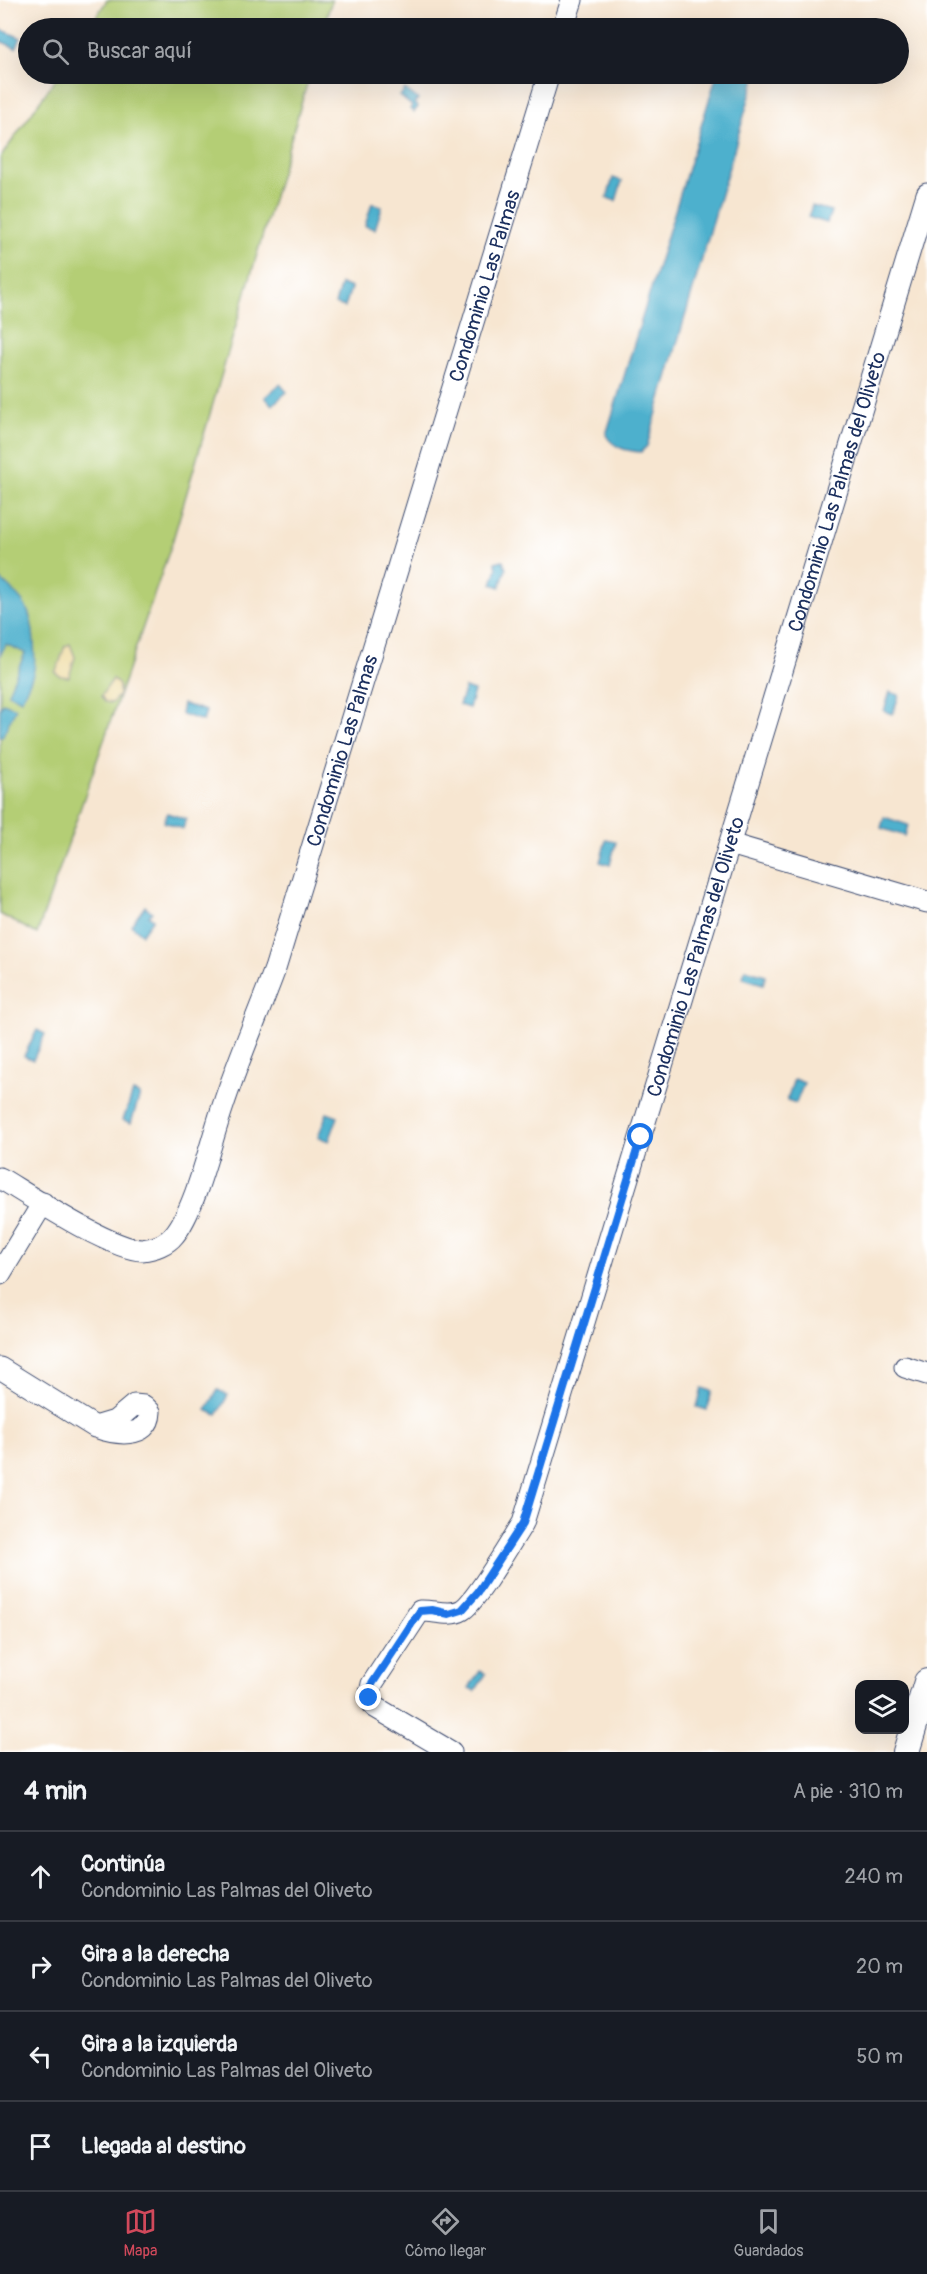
<!DOCTYPE html>
<html lang="es">
<meta charset="utf-8">
<style>
body{margin:0;font-family:Pangolin,sans-serif;background:#20242c;color:#f1f3f6}
.controls{position:absolute;right:18px;bottom:18px;display:grid;overflow:hidden;border-radius:12px;box-shadow:0 6px 24px #0002}
.controls button{width:54px;height:54px;display:grid;place-items:center;padding:0;border:0;border-bottom:2px solid #363941;background:#171b24;color:#f1f3f6;font:30px sans-serif}
.stop{position:absolute;width:18px;height:18px;margin:-14px;border:4px solid #1a73e8;border-radius:50%;background:#fff}
.stop.end{background:#1a73e8;border-color:#fff;box-shadow:0 2px 6px #0008}
.list{margin:0;padding:0;list-style:none}
h2{display:flex;justify-content:space-between;align-items:center;height:78px;margin:0;padding:0 24px;font-size:26px}
h2 small{font-size:20px;font-weight:400;color:#9ea1a6}
.list li{display:grid;grid-template-columns:39px 1fr auto;gap:18px;align-items:center;box-sizing:border-box;height:90px;padding:0 24px;border-top:2px solid #363941}
.list b{display:block;font-size:22px;white-space:nowrap}
.list p{margin:0;font-size:20px;white-space:nowrap;color:#9ea1a6}
.list em{font-size:20px;font-style:normal;color:#9ea1a6}
.icon{flex:none;width:33px;height:33px;fill:none;stroke:currentColor;stroke-width:2;stroke-linecap:round;stroke-linejoin:round}
.map{position:relative;flex:none;width:927px;height:1752px;overflow:hidden}
.search{position:absolute;background:#171b24;box-shadow:0 6px 24px #0002;left:18px;right:18px;top:18px;height:66px;display:flex;align-items:center;gap:15px;box-sizing:border-box;padding:0 21px;border-radius:33px;color:#9ea1a6;font-size:22px}
.sheet{height:438px;background:#171b24}
nav{display:flex;justify-content:space-around;align-items:center;box-sizing:border-box;height:84px;border-top:2px solid #363941;background:#171b24;font-size:16px;color:#9ea1a6}
nav a{display:grid;justify-items:center;gap:3px}
nav .on{color:#d1495b}
.map>svg:first-child{display:block}
.green{fill:#b4ce74;stroke:#687e69;stroke-width:1.5}
.sand{fill:#eeda9e;stroke:#84847e;stroke-width:1.5}
.water{fill:#4eb0cd;stroke:#347096;stroke-width:1.5}
.lines{fill:none;stroke-linecap:round;stroke-linejoin:round}
.minor-casing{stroke:#3c4a6f;stroke-width:23}
.major-casing{stroke:#3c4a6f;stroke-width:28}
.minor{stroke:#fff;stroke-width:21}
.major{stroke:#fff;stroke-width:26}
.route{stroke:#1a73e8;stroke-width:8}
.labels{text-anchor:middle;dominant-baseline:central;stroke-width:6;stroke-linejoin:round;paint-order:stroke}
.street-label{font-size:20px;fill:#1b2f5e;stroke:#fff}
</style>
<div class="map">
<svg width="927" height="1752" viewBox="0 0 927 1752">
<rect width="100%" height="100%" fill="#fff"/>
<filter id="ink" filterUnits="userSpaceOnUse"><feTurbulence type="fractalNoise" baseFrequency=".0167" numOctaves="2"/><feDisplacementMap in="SourceGraphic" scale="12" xChannelSelector="R" yChannelSelector="G"/><feConvolveMatrix kernelMatrix="1 2 1 2 8 2 1 2 1" color-interpolation-filters="sRGB"/></filter>
<filter id="wash" filterUnits="userSpaceOnUse"><feTurbulence type="fractalNoise" baseFrequency=".008" numOctaves="4" result="noise"/><feDisplacementMap in="SourceGraphic" scale="24" xChannelSelector="R" yChannelSelector="G"/><feGaussianBlur stdDeviation="1.35" result="paint"/><feColorMatrix in="noise" values="0 0 0 0 0 0 0 0 0 0 0 0 0 0 0 0 0 1.4 0 .05"/><feComposite in="paint" operator="in"/></filter>
<g filter="url(#wash)">
<rect width="100%" height="100%" fill="#f7e6d1"/>
<!-- green -->
<path class="green" d="M107,0H332L323,28H89Z
M59,74H310L172,543L37,934L0,914V158Z"/>
<!-- sand -->
<path class="sand" d="M70,644L75,657L69,677L60,676L55,672C61,663 61,655 65,646Z
M113,679L119,685V695L112,703L105,702L101,696Z"/>
<!-- water -->
<path class="water" d="M0,29L21,38L16,48L0,41Z
M717,74H756V75L647,446L641,452C627,451 613,448 606,435Z
M405,89L418,99L414,103L418,107L414,112L410,109L412,106L400,96Z
M613,178L622,181L616,201L607,198Z
M372,203L382,207L375,229L365,226Z
M812,206L831,211L827,223L808,217Z
M341,284L351,288L345,307L335,304Z
M280,384L287,392L272,405L265,397Z
M503,560L506,569L500,587L492,584L497,568L495,562Z
M0,579C24,600 32,609 34,642C36,672 35,673 21,700L8,693L25,653L6,644L0,656Z
M465,688L474,691L469,708L459,705Z
M890,692L899,695L893,714L884,711Z
M3,703L16,708L2,737L0,736V709Z
M183,704L206,711L203,721L181,714Z
M167,813L186,819L183,829L164,822Z
M884,817L908,825L905,836L881,828Z
M606,840L616,842L610,865L600,862Z
M145,906L152,912L149,916L153,919L142,934L131,925Z
M745,969L766,975L763,984L743,978Z
M37,1030L45,1034L33,1060L24,1056Z
M794,1079L804,1083L796,1103L787,1100Z
M133,1092L140,1095L131,1123L123,1120Z
M327,1113L338,1117L329,1141L318,1137Z
M702,1388L712,1391L707,1410L697,1407Z
M218,1390L228,1395L217,1415L206,1410Z
M480,1671L486,1674L475,1691L469,1688Z"/>
</g>
<g filter="url(#ink)">
<g class="lines">
<!-- minor casing -->
<g class="minor-casing">
<g id="minor">
<path d="M563,28L572,0"/>
<path d="M730,844L927,902"/>
<path id="s1" d="M0,1178C30,1196 111,1250 142,1250C154,1249 167,1244 174,1235C196,1209 211,1140 223,1106C238,1060 258,1015 275,969L549,74"/>
<path d="M0,1274L43,1203"/>
<path d="M905,1367L927,1374"/>
<path d="M0,1368L95,1427C114,1434 149,1440 150,1412L144,1406L134,1405L115,1421L95,1427"/>
<path id="s2" d="M451,1752L375,1707L369,1698L372,1684L420,1611C433,1610 450,1617 462,1610C476,1602 512,1540 523,1523L927,194"/>
</g>
</g>
<!-- major casing -->
<g class="major-casing">
<path id="major" d="M906,1752L927,1682"/>
</g>
<!-- minor -->
<use href="#minor" class="minor"/>
<!-- major -->
<use href="#major" class="major"/>
</g>
</g>
<g class="lines" filter="url(#ink)">
<!-- route -->
<path class="route" d="M369,1698L372,1684L420,1611L432,1610L449,1614L462,1610L478,1592L523,1523L641,1137"/>
</g>
<g class="labels">
<!-- street labels -->
<g class="street-label">
<text stroke="none"><textPath href="#s1" startOffset="1196">Condominio Las Palmas</textPath></text>
<text stroke="none"><textPath href="#s2" startOffset="1428">Condominio Las Palmas del Oliveto</textPath></text>
<text stroke="none"><textPath href="#s1" startOffset="710">Condominio Las Palmas</textPath></text>
<text stroke="none"><textPath href="#s2" startOffset="942">Condominio Las Palmas del Oliveto</textPath></text>
</g>
</g>
</svg>
<div class="controls">
<button><svg class="icon" aria-label="layers" viewBox="0 0 24 24"><path d="M12 4l9 5-9 5-9-5zM3 14l9 5 9-5"/></svg></button>
</div>
<div class="stop" style="left:641px;top:1137px"></div>
<div class="stop end" style="left:369px;top:1698px"></div>
<div class="search"><svg class="icon" aria-label="search" viewBox="0 0 24 24"><circle cx="10" cy="10" r="6"/><path d="M15 15l6 6"/></svg>Buscar aquí</div>
</div>
<section class="sheet">
<h2>4 min<small>A pie · 310 m</small></h2>
<ul class="list">
<li><svg class="icon" aria-label="ahead" viewBox="0 0 24 24"><path d="M12 20V5M6 11l6-6 6 6"/></svg><div><b>Continúa</b><p>Condominio Las Palmas del Oliveto</p></div><em>240 m</em></li>
<li><svg class="icon" aria-label="right" viewBox="0 0 24 24"><path d="M7 20v-9h11M14 6l5 5-5 5"/></svg><div><b>Gira a la derecha</b><p>Condominio Las Palmas del Oliveto</p></div><em>20 m</em></li>
<li><svg class="icon" aria-label="left" viewBox="0 0 24 24"><path d="M17 20v-9H6M10 6l-5 5 5 5"/></svg><div><b>Gira a la izquierda</b><p>Condominio Las Palmas del Oliveto</p></div><em>50 m</em></li>
<li><svg class="icon" aria-label="arrive" viewBox="0 0 24 24"><path d="M6 21V4h12l-3 4 3 4H6"/></svg><div><b>Llegada al destino</b></div></li>
</ul>
</section>
<nav>
<a class="on"><svg class="icon" aria-label="map" viewBox="0 0 24 24"><path d="M3 6l6-2 6 2 6-2v14l-6 2-6-2-6 2zM9 4v14M15 6v14"/></svg>Mapa</a>
<a><svg class="icon" aria-label="directions" viewBox="0 0 24 24"><path d="M12 3l9 9-9 9-9-9zM9 14v-3h6M13 9l2 2-2 2"/></svg>Cómo llegar</a>
<a><svg class="icon" aria-label="saved" viewBox="0 0 24 24"><path d="M7 4h10v16l-5-4-5 4z"/></svg>Guardados</a>
</nav>
